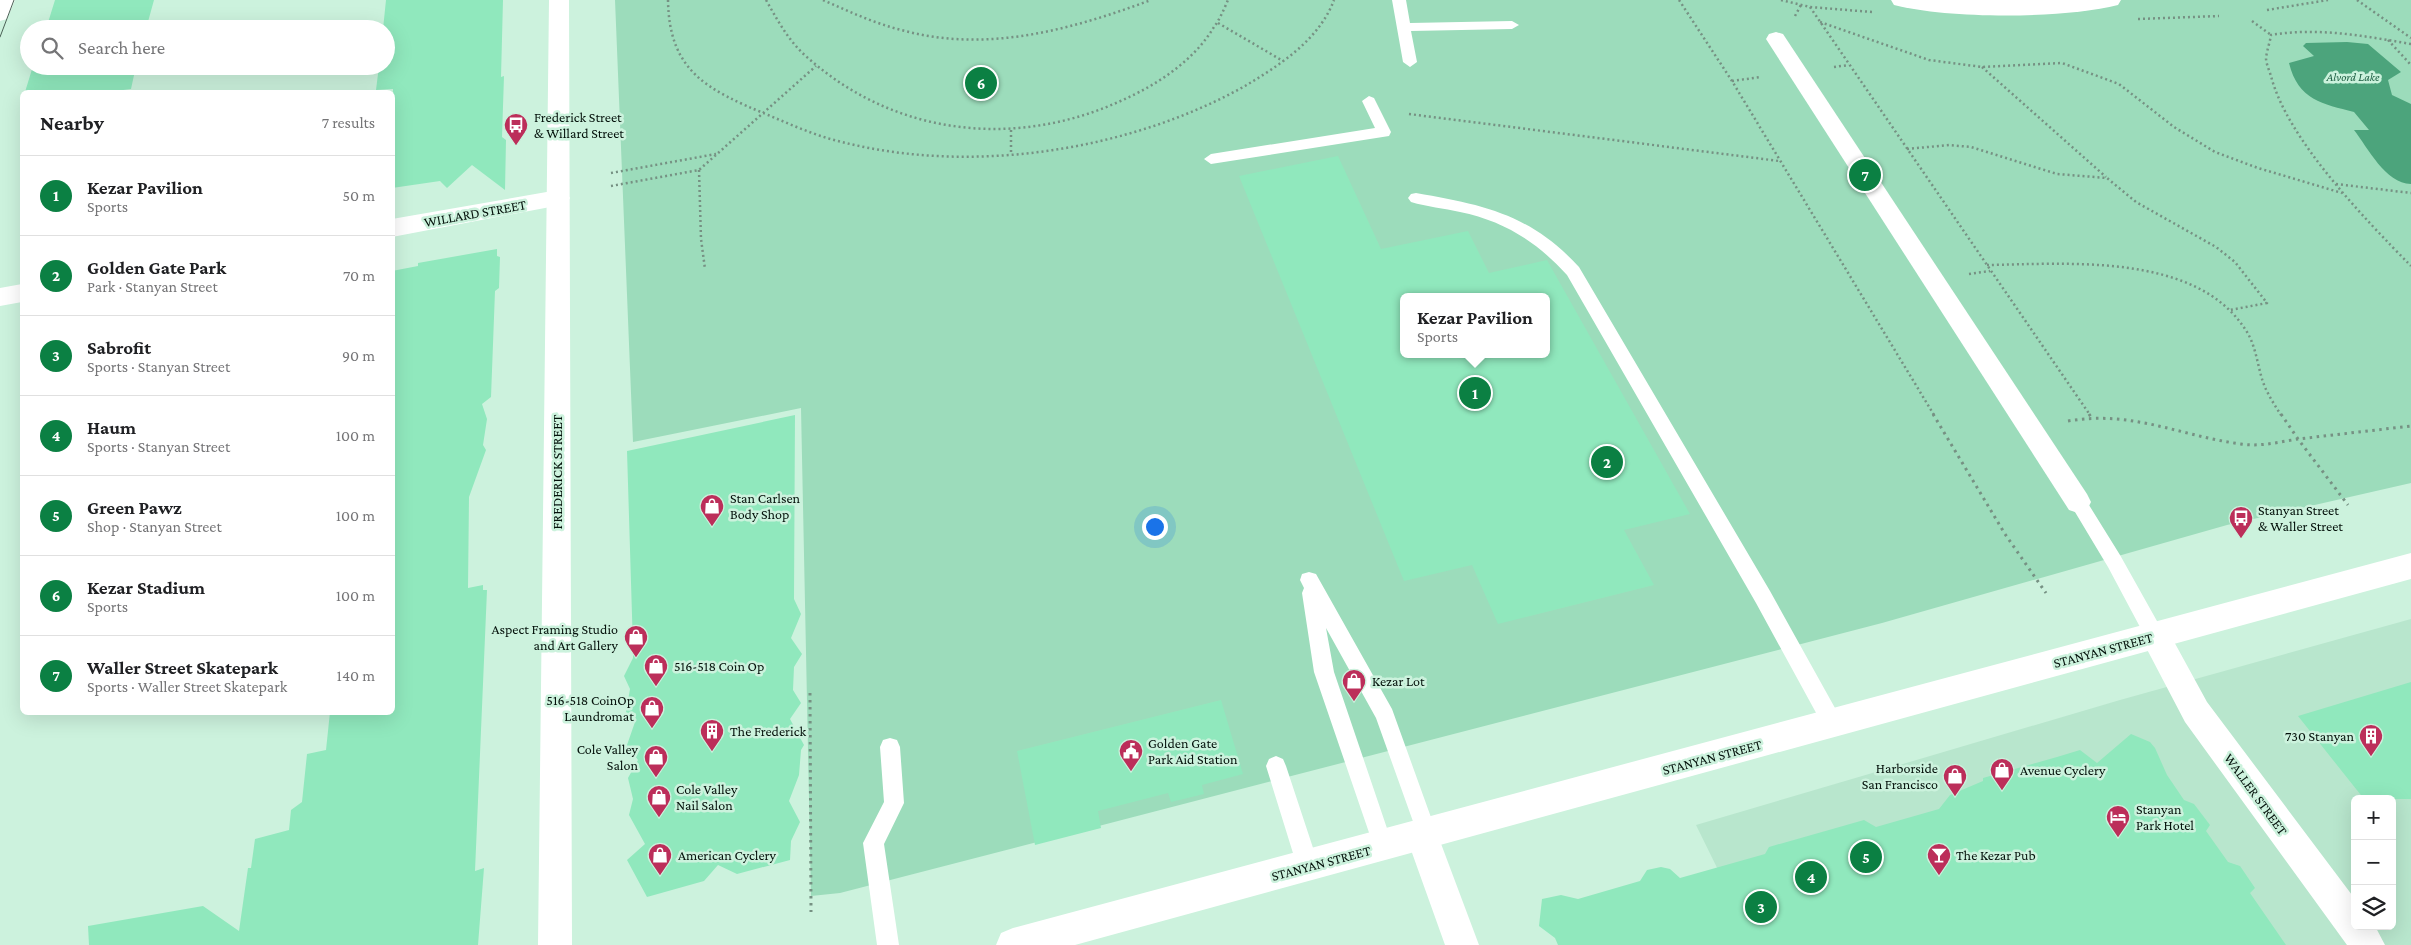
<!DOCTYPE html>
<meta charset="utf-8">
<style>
body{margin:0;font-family:"Crimson Pro",serif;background:#f2f2f2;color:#202124}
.controls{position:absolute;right:15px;bottom:15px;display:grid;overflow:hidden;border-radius:8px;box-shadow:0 5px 20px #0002}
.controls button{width:45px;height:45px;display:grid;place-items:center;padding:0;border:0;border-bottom:1px solid #e0e0e0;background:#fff;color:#202124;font:25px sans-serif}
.you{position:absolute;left:1154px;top:526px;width:18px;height:18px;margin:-12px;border:4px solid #fff;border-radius:50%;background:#1a73e8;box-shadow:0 0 0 8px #1a73e833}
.badge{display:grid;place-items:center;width:32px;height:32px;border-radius:50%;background:#0b8043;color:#fff;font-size:16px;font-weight:700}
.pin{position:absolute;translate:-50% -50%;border:2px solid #fff;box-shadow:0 1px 5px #0006}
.popup{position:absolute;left:1400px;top:293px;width:150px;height:65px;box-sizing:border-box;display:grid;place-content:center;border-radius:8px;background:#fff;filter:drop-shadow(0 1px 4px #0005);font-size:16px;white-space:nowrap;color:#757577}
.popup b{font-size:19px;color:#202124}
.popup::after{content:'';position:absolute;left:50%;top:100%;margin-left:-10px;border:10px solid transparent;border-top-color:#fff}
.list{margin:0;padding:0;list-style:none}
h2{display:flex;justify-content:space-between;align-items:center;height:65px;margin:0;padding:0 20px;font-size:21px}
h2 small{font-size:16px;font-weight:400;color:#757577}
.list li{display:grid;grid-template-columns:32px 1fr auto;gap:15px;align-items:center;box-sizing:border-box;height:80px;padding:0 20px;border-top:1px solid #e0e0e0}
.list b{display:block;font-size:19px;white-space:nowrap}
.list p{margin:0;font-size:16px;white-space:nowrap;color:#757577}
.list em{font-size:16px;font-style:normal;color:#757577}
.icon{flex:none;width:28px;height:28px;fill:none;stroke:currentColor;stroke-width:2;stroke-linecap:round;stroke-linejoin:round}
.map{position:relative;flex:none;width:2411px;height:945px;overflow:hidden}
.search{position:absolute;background:#fff;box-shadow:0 5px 20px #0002;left:20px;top:20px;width:375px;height:55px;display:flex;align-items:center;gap:12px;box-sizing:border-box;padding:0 18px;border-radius:28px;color:#757577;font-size:19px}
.panel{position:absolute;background:#fff;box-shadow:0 5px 20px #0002;left:20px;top:90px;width:375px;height:625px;border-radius:8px}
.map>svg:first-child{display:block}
.built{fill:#b8e6cd;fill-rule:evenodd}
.green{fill:#9cdcbb;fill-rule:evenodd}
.water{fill:#4ca47c}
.building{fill:#90e8bd;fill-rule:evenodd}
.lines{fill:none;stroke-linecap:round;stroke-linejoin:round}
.path-far1{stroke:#769183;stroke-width:2.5;stroke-dasharray:2 3;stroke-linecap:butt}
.path{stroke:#769183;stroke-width:3;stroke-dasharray:2.5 4.5;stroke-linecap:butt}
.service{fill:#fff;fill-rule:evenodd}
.pedestrian{fill:#fff;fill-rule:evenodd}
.minor{fill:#fff;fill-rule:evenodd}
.secondary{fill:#fff;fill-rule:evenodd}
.primary{fill:#fff;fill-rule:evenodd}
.tram{stroke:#4c6156;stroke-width:1}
.labels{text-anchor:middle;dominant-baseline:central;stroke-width:5;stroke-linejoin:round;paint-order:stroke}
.far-water-label{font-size:12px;font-style:italic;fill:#1e6044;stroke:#ccf2dd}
.poi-label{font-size:14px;fill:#04110b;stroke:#ccf2dd;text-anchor:start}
.street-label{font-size:14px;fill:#04110b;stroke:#ccf2dd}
</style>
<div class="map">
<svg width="2411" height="945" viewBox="0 0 2411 945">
<rect width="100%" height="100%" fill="#ccf2dd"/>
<!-- built -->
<path class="built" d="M2411,619V945H1755L1696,825L2120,700ZM2355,799H2392V926H2355Z"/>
<!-- green -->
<path class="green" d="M615,0H2411V483L2227,525L1882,623L840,893L811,896L801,408L633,442ZM1404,297H1546V354H1404Z"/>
<!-- water -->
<path class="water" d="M2347,42L2368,44L2401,72L2388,80L2392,95L2411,104V184C2385,183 2368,148 2354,130H2369L2354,112C2323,104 2298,100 2289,63L2314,56L2303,46L2306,43Z"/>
<!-- building -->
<path class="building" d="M55,0H154L146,29H46Z
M386,0H503L501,77L504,76L502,137L506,140L505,190L472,165L447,188L440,181L392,188L393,89L376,90L379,66H386V29H383Z
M33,66H136L131,89L107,92H25Z
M1338,156L1381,249L1468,231L1489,273L1547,260L1690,514L1624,530L1654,585L1498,624L1472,565L1404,581L1239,176ZM1404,297H1546V354H1404Z
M497,249V256L500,257L499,288L495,291L491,397L482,404L487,419L483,445L486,450L469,497L468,588L483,585V590H487L475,871L484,868L478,945H89L88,926L203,906L239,931L248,868H251L255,839L289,830L291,810L302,802L307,754L326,750L330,712H392V271L418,266V263Z
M795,415L794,599L801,614L791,638L802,654L794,667L793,690L801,703L790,719L804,745L801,750L799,775L789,801L800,822L791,841L790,860L737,874L718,865L704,881L647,897L627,860L645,844L629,815L633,799L628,778L638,760L627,745L635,722L626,712L630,689L624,676L633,658V648L627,451Z
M2411,682V799H2364L2298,716Z
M1221,700L1243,774L1202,785L1204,794L1171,802L1168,793L1098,811L1101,828L1035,845L1017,751Z
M2131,734L2150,742L2155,748L2167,775L2184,800L2194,804L2210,825L2206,831L2228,862L2240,866L2255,888L2250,893L2286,945H1558L1555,938L1539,926L1542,899L1561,895L1578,899L1640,881L1647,870L1661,867L1670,869L1680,878L1765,854L1769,847L1864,820L1876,827L1939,809L1950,795L1983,781V778L2057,757L2080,750L2097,763Z"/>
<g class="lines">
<!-- path-far1 -->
<path class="path-far1" d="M668,0C669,72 708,90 768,115C792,125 816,136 842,142C971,175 1129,151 1245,86C1280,65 1319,40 1334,0
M766,0C778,21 789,42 808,58C898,138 1021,149 1127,98C1160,83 1195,59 1214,27C1220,19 1224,9 1228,0
M823,0C850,12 876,24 905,31C989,53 1073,29 1151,0
M1679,0L1732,81L1934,415
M1781,0L1810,7L1872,12
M2357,0L2411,38
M1810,7L2090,415
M2267,10L2328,0
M1795,16L1801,5
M2138,19L2219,16
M2252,21L2271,35
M1820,22L1929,60L1982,67L2062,63L2119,84L2174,127L2215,152L2258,168L2342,193
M1218,23L1283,61
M2388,40L2411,65
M2411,44C2365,36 2317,27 2271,35C2270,42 2267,50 2266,58C2266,63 2269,70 2271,76C2287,139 2365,219 2411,266
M1834,67L1849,65
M1982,67L2106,177
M1732,81L1761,77
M1409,114L1779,161
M1011,130V153
M1907,149L1949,145L1971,147L2057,174L2107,178L2136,202L2216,247L2235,262L2267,303L2230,310
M699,170L701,239L705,269
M611,173L716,154
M2336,184L2411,193
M611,186L699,170L816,66
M1987,265C2066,264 2195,252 2245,329C2255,343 2257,362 2262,379C2266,392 2274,404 2281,415
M1969,274L1990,271"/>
<!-- path -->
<path class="path" d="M1933,414L2005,534L2046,593
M2089,414L2091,417
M2281,414L2298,439L2411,426
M2068,421C2133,410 2180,436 2241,444C2260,447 2279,442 2298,439L2348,505
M810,693L811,912"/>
<!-- service -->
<path class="service" d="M1392,0H1406L1410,23L1512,21L1519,25L1512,29L1411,31L1417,62L1410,67L1403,62Z
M1369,96L1374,98L1391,132L1389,136L1211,164L1204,159L1211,154L1375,128L1362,101Z
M1416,193C1484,205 1530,214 1579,267L1770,591L1840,717L1843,724L1840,731L1833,733L1826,731L1756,603L1567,275C1537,242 1504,221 1460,212C1444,208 1427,207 1411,202L1408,198L1411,194Z
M2078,495L2084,497L2120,555L2162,630L2164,636L2162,642L2155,645L2148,642L2108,567L2069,502L2072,497Z
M1309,572L1316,574L1392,709L1437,834L1434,841L1427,844L1420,841L1376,718L1326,628L1334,672L1393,846L1390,853L1383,856L1376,853L1314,672L1302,593L1304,588L1300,580L1302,574Z
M890,738L897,740L900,747L904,803L884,844L899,945H877L863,843L884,802L880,747L883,740Z
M1276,756L1283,759L1286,766L1319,866L1315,873L1308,876L1301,873L1297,866L1266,766L1269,759Z"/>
<!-- pedestrian -->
<path class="pedestrian" d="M1776,32L1783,34L2087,494L2091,502L2087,510L2078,513L2069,510L1766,39L1769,34Z"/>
<!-- minor -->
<path class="minor" d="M0,0H15L7,19L0,21Z
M558,190L566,192L570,198L566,204L392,237V219Z
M22,284V302L0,306V288Z
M2155,623L2166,627L2207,702L2355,899V926H2375L2385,945H2347L2185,722L2140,636L2144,627Z
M1422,820L1434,825L1479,945H1445L1406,836L1410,825Z"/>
<!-- secondary -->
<path class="secondary" d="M549,0H569L572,945H538Z
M2411,553V579L1075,945H996L1001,933L1013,928Z"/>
<!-- primary -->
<path class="primary" d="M1891,0H2121L2118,5C2063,19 1949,19 1894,5Z"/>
<!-- tram -->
<path class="tram" d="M0,37L14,0"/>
</g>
<!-- icons -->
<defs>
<g id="bus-pin" transform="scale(1.25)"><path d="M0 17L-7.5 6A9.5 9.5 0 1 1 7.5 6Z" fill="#bc2e5a" stroke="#ccf2dd"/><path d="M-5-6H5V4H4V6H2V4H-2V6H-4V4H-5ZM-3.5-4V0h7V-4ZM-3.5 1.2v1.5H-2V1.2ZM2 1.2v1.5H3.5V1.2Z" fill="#fff"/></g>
<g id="shop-pin" transform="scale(1.25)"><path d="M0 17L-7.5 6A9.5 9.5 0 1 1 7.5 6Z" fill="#bc2e5a" stroke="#ccf2dd"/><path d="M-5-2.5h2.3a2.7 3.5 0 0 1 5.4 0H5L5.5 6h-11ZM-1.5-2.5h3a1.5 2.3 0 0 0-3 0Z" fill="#fff"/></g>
<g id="building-pin" transform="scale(1.25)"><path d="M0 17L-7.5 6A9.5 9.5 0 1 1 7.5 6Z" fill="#bc2e5a" stroke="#ccf2dd"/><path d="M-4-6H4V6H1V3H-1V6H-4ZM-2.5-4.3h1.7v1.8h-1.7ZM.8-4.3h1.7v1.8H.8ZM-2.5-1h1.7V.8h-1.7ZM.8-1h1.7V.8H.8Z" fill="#fff"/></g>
<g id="civic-pin" transform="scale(1.25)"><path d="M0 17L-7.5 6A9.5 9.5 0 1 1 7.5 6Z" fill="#bc2e5a" stroke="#ccf2dd"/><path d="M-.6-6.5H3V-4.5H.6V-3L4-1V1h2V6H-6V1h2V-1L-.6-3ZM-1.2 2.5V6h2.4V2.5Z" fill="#fff"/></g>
<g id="hotel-pin" transform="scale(1.25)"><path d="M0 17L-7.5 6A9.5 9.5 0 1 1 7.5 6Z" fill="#bc2e5a" stroke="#ccf2dd"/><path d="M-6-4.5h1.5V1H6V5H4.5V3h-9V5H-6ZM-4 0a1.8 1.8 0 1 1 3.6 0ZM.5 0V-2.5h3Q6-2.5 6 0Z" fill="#fff"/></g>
<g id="bar-pin" transform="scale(1.25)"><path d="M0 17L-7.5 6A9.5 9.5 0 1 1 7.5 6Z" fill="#bc2e5a" stroke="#ccf2dd"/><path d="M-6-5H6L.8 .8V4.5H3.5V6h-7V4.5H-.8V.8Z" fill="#fff"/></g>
</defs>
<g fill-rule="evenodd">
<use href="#bus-pin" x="516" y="125"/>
<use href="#shop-pin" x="712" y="506"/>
<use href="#bus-pin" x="2241" y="518"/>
<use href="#shop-pin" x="636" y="637"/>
<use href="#shop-pin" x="656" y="666"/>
<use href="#shop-pin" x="1354" y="681"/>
<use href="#shop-pin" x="652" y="708"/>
<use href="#building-pin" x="712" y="731"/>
<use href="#building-pin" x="2371" y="736"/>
<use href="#civic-pin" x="1131" y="751"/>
<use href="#shop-pin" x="656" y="757"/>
<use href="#shop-pin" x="2002" y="770"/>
<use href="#shop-pin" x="1955" y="776"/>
<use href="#shop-pin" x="659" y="797"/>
<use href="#hotel-pin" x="2118" y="817"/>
<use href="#shop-pin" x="660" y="855"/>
<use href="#bar-pin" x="1939" y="855"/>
</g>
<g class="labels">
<!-- far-water labels -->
<g class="far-water-label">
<text x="2353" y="77">Alvord Lake</text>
</g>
<!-- poi labels -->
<g class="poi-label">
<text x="534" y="117">Frederick Street<tspan x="534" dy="16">&amp; Willard Street</tspan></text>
<text x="730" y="498">Stan Carlsen<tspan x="730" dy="16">Body Shop</tspan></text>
<text x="2258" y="510">Stanyan Street<tspan x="2258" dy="16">&amp; Waller Street</tspan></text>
<text x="618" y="629" text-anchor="end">Aspect Framing Studio<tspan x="618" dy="16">and Art Gallery</tspan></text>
<text x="674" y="666">516-518 Coin Op</text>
<text x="1372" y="681">Kezar Lot</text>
<text x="634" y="700" text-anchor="end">516-518 CoinOp<tspan x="634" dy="16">Laundromat</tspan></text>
<text x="730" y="731">The Frederick</text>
<text x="2354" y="736" text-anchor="end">730 Stanyan</text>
<text x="1148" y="743">Golden Gate<tspan x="1148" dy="16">Park Aid Station</tspan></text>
<text x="638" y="749" text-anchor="end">Cole Valley<tspan x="638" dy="16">Salon</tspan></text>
<text x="1938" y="768" text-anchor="end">Harborside<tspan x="1938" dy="16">San Francisco</tspan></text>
<text x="2020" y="770">Avenue Cyclery</text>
<text x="676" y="789">Cole Valley<tspan x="676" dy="16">Nail Salon</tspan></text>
<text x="2136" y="809">Stanyan<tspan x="2136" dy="16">Park Hotel</tspan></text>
<text x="678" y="855">American Cyclery</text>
<text x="1956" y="855">The Kezar Pub</text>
</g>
<!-- street labels -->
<g class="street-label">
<text transform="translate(475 213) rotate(-10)">WILLARD STREET</text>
<text transform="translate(557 472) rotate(-90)">FREDERICK STREET</text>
<text transform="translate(2103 650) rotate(-15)">STANYAN STREET</text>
<text transform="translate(1712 757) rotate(-15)">STANYAN STREET</text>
<text transform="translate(2256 794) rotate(54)">WALLER STREET</text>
<text transform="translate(1321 863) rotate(-15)">STANYAN STREET</text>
</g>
</g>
</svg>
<div class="controls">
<button>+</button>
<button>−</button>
<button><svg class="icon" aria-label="layers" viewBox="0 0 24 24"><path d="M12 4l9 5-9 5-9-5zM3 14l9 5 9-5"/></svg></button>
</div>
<div class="you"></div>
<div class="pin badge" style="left:1475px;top:393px">1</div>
<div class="popup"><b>Kezar Pavilion</b>Sports</div>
<div class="pin badge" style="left:1607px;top:462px">2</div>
<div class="pin badge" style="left:1761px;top:907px">3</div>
<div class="pin badge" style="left:1811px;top:877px">4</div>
<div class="pin badge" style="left:1866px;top:857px">5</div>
<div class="pin badge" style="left:981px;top:83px">6</div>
<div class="pin badge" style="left:1865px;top:175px">7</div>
<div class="search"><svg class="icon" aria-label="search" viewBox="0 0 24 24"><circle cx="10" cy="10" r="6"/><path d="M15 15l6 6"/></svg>Search here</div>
<section class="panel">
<h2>Nearby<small>7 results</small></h2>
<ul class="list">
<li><span class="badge">1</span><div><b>Kezar Pavilion</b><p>Sports</p></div><em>50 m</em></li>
<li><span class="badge">2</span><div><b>Golden Gate Park</b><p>Park · Stanyan Street</p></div><em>70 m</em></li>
<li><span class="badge">3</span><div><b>Sabrofit</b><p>Sports · Stanyan Street</p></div><em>90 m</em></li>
<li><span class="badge">4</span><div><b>Haum</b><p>Sports · Stanyan Street</p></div><em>100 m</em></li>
<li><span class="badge">5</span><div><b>Green Pawz</b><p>Shop · Stanyan Street</p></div><em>100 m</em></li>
<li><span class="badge">6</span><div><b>Kezar Stadium</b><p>Sports</p></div><em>100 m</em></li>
<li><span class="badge">7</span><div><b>Waller Street Skatepark</b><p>Sports · Waller Street Skatepark</p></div><em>140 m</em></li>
</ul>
</section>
</div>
